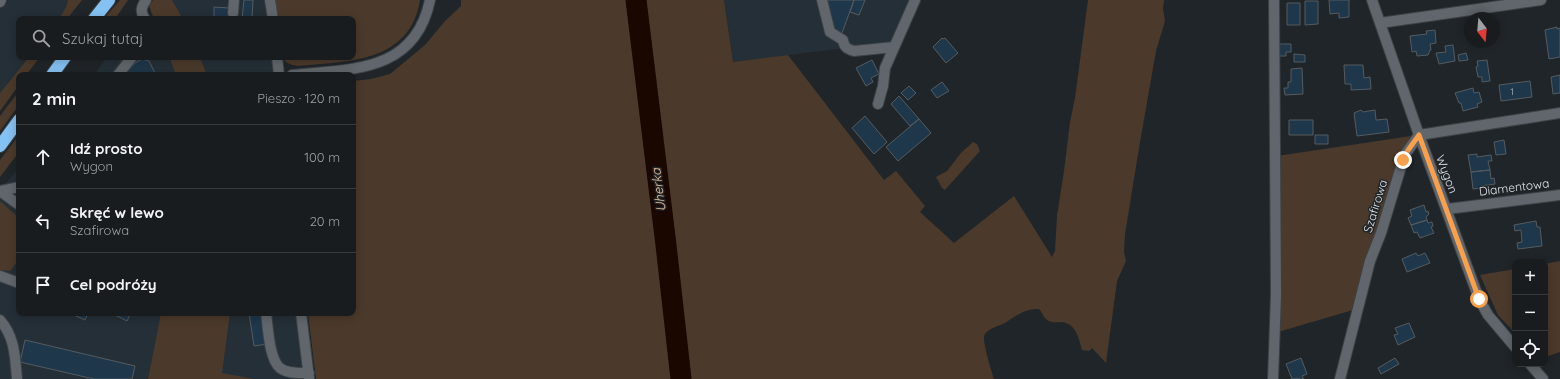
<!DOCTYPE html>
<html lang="pl">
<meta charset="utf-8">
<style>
body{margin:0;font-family:Quicksand,sans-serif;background:#212528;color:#f1f3f6}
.controls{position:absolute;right:12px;bottom:12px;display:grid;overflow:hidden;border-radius:8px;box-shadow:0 2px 10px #0003}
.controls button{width:36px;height:36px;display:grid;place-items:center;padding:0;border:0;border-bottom:1px solid #363a3d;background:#181c1f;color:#f1f3f6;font:20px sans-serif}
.compass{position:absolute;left:1464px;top:12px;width:36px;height:36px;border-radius:50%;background:#181c1f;box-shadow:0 2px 10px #0003;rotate:164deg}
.stop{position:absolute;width:12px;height:12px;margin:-9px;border:3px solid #f9a04c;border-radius:50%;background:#fff}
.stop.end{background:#f9a04c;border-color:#fff;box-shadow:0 1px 4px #0008}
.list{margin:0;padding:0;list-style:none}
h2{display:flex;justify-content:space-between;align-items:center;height:52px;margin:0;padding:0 16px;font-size:17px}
h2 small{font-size:13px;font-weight:400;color:#9fa1a4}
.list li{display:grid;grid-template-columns:26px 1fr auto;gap:12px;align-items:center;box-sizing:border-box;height:64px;padding:0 16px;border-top:1px solid #363a3d}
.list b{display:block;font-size:15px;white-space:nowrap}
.list p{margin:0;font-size:13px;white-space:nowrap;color:#9fa1a4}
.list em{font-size:13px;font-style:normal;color:#9fa1a4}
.icon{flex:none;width:22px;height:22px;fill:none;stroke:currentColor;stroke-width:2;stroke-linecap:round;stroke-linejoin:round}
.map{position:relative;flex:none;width:1560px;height:379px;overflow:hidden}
.search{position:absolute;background:#181c1f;box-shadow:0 2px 10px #0003;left:16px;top:16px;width:340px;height:44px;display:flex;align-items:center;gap:10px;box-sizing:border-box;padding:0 14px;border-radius:8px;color:#9fa1a4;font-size:15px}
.panel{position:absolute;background:#181c1f;box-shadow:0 2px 10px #0003;left:16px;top:72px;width:340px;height:244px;border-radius:8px}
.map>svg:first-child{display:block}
.built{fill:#252f37}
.green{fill:#4b3a2b}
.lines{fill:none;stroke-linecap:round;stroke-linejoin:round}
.river{stroke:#190700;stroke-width:21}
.building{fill:#1f374a;stroke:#555b60}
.minor-casing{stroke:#3c4145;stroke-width:12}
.highway-casing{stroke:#3c4145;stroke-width:14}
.minor{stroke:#60666b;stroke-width:10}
.highway{stroke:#84c2f3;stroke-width:12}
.route{stroke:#f9a04c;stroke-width:5}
.labels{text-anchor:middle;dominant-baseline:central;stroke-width:3;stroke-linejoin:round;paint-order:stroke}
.number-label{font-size:10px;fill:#afb8bf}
.street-label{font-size:12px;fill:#dfe3e6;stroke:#202529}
.water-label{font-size:13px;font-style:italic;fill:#f0c19a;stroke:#202529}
</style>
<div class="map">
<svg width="1560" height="379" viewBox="0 0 1560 379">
<rect width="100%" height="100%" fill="#202529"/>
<!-- built -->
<path class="built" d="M0,0H68L67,5L59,19H19V57H29L0,93Z
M172,0H265L267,19H183Z
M724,0H913L893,42L733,62Z
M107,57H169L176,75H94Z
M200,57H272L275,75H207Z
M19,167V313H161L148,379H0V191Z
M230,313H297L303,379H254L221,374Z"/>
<!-- green -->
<path class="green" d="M68,0H82L67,19H59L67,5Z
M120,0H128L115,19H106L107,15Z
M153,0H172L183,19H154L149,6Z
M275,0H420C410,63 348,61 298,66C291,65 285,63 282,57H353V19H277Z
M461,0H724L733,62L788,55L884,180L896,171L925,206L920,212L954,243L1014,196L1052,257L1055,251L1057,216L1064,171L1070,122L1075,98L1088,0H1164L1163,9L1165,21L1156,51L1139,148L1125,234L1124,252L1126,261L1117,281L1106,363L1092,348L1089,351L1082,350C1079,338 1076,323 1061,322C1056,322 1053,323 1049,321C1043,318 1043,313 1039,309C1025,308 1016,316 1005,323C999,326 986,329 984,336C983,343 991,370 994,379H316L308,313H353V81L371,79L390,74L425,45L445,21L461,6Z
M29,57H40L26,75H19V85L0,111V93Z
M169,57H200L207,75H176Z
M19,91V105L0,131V116Z
M19,135V152L0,177V160Z
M1411,136L1400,159L1390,184L1377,231L1365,260L1353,310L1278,332L1277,156Z
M973,142L977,144L980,151L945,190L942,188L936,177L947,171L961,153Z
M0,201L19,218V259L10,271L0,270Z
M1560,261V352L1545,357V264Z
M1515,269V333L1498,315L1480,275Z
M161,313H230L222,373L254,379H148Z"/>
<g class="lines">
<!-- river -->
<path class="river" d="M636,0L666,245L681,379"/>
</g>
<!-- building -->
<path class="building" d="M244,0H253L252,19H242Z
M826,0H854L842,33L834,30Z
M854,0H865L859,15L850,12Z
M1329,0H1349V17L1339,18V13L1330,14Z
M1305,1H1318V24L1305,25Z
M1287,3H1300V25H1287Z
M214,7L229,8L228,19H207V17H214Z
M1557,27V29L1560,28V57L1549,59L1545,30Z
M1435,30L1436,43L1430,44L1431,50H1430L1428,55L1417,56L1416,51L1412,52L1410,36L1427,34L1426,31Z
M942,38L943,39L945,38L958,53L946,63L933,47Z
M1278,44H1291V52H1286V56H1278Z
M1453,45L1455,61L1439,64L1436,53L1446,52L1445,46Z
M1466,53L1468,60L1459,61L1458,55Z
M1294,54L1305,55V62H1294Z
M142,59L149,61L156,75H124L135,63Z
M872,60L879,74L871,78L873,82L866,86L856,68Z
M1487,60L1490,81L1482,82V77H1478L1476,67L1478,66L1477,61Z
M1344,65H1363L1364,78L1370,77L1371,89L1351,90V84H1345Z
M1302,68L1303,94L1285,95L1284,88H1288V82H1291V69Z
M1560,75V93L1553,94L1551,77Z
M1530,81L1532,97L1501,101L1499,85Z
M942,82L949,91L937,98L931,90Z
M909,86L916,93L908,100L901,93Z
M1473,88L1474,93L1479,92L1482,102L1477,104L1478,107L1463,111L1461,103H1459L1455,93Z
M899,96L919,119L910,126L891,104Z
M1361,110L1363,112L1375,110L1376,120L1387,119L1389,132L1357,136L1354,113Z
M865,116L887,142L874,154L852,128Z
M919,119L931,133L898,161L886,147Z
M1289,120H1313V135H1289Z
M1315,135H1328V144H1315Z
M1504,140L1506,154L1496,155L1494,142Z
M1477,154V157L1491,155L1492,161H1488L1490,170L1471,172L1468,155Z
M1490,170L1491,179L1494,178L1495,184L1481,186V188L1473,189L1471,172Z
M1424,205L1426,212L1428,211L1429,214L1426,217L1427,220L1411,225L1408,218L1412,216L1410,210Z
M1427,220L1428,223L1432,222L1433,226L1431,227L1434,233L1420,238L1417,232L1414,233L1411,225Z
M1536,221L1537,227H1540L1542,246L1518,249L1517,243L1522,242L1521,230L1515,231L1514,225Z
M1416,253L1418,256L1425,253L1430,263L1407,272L1402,259Z
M69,313H88L85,320Z
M111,313H131L127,321Z
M249,313H262L268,344L254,346Z
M1409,323L1415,337L1398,345L1394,335L1398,334L1395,328Z
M25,340L135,366L132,379H94L20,362Z
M1301,358L1307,374L1302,376L1304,379H1298V378L1292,379L1286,364Z
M1395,358L1399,364L1381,374L1378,368Z"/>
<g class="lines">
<!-- minor casing -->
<g class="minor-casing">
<path id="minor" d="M270,0L273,19
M822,0L830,32L843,40C844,47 847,49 854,51L894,47
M1372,0L1419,135L1479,299L1488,315L1515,347
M0,2L1,0
M233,13L234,0
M145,19C140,12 141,7 146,0
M1380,23L1541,0
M277,57L279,75
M118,75L132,57
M292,75C351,69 415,73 430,0
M878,104L883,86L885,68L915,0
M0,191L19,205
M0,191L19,187
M1447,209L1560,195
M0,276L19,283
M266,313C268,327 269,359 280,368C288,374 300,373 309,373
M301,313L309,378
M0,320C15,337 15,357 17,379
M1530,364L1543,379
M1273,379L1276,295L1274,0
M1340,379L1370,261L1381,233L1403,160L1406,153L1419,135L1560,113"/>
</g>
<!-- highway casing -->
<g class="highway-casing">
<path id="highway" d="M94,19L109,0
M52,75L65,57
M0,146L19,120"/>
</g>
<!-- minor -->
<use href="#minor" class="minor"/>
<!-- highway -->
<use href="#highway" class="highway"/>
</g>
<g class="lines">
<!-- route -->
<path class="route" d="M1403,160L1406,153L1419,135L1479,299"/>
</g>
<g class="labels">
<!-- number labels -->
<g class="number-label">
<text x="1512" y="91">1</text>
</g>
<!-- street labels -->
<g class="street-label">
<text transform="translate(1447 174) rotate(69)">Wygon</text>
<text transform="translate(1514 187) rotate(-7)">Diamentowa</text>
<text transform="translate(1375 206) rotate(-73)">Szafirowa</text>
</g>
<!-- water labels -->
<g class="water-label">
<text transform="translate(658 190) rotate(-97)">Uherka</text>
</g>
</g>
</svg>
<div class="controls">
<button>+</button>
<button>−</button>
<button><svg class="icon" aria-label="locate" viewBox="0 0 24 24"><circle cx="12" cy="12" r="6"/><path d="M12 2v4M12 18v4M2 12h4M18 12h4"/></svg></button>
</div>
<svg class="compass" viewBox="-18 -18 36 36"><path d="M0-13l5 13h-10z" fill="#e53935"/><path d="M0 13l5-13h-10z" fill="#9fa1a4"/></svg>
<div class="stop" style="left:1479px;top:299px"></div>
<div class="stop end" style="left:1403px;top:160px"></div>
<div class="search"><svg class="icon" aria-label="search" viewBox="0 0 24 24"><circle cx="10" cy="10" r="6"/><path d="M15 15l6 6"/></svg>Szukaj tutaj</div>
<section class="panel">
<h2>2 min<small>Pieszo · 120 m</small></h2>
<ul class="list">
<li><svg class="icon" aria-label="ahead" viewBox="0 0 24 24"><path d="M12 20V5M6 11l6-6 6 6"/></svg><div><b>Idź prosto</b><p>Wygon</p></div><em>100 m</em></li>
<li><svg class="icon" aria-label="left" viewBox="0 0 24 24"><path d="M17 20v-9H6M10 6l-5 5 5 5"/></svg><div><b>Skręć w lewo</b><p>Szafirowa</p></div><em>20 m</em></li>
<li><svg class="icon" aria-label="arrive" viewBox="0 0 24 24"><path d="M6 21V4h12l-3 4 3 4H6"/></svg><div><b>Cel podróży</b></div></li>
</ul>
</section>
</div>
